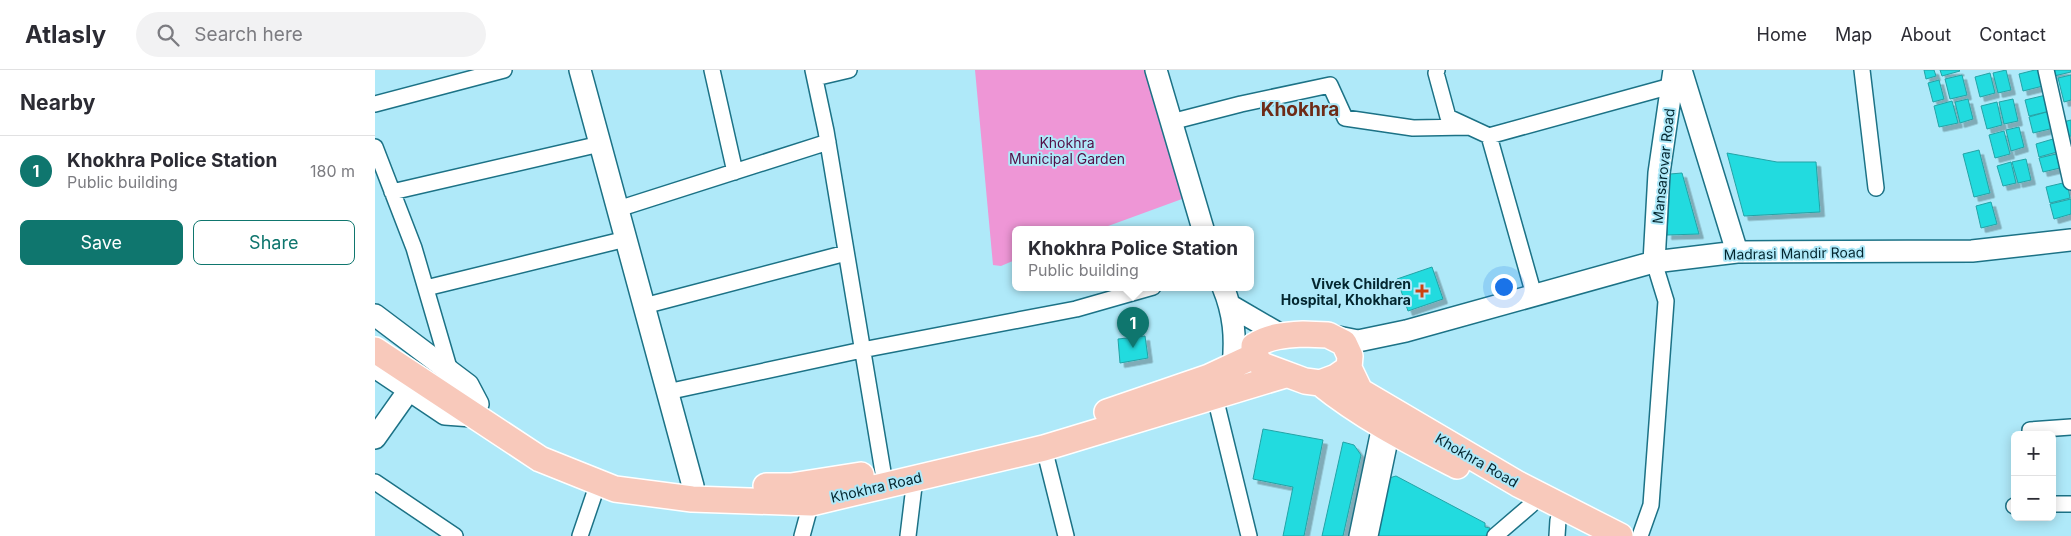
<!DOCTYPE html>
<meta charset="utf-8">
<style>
body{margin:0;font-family:Inter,sans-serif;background:#f2f2f3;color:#2b2b33}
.controls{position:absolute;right:15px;bottom:15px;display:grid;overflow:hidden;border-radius:8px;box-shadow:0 2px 12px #0003}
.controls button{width:45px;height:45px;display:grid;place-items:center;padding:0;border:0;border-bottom:1px solid #e1e1e2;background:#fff;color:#2b2b33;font:25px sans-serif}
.you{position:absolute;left:1128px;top:216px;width:18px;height:18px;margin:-12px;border:4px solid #fff;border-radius:50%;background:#1a73e8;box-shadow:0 0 0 8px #1a73e833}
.badge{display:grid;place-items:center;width:32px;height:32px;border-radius:50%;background:#0f766e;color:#fff;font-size:16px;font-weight:700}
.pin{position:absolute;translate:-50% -41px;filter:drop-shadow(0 1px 2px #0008)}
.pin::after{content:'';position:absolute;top:26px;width:18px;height:15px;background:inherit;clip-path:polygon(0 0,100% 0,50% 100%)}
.popup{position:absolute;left:637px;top:156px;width:242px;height:65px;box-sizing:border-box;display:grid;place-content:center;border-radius:8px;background:#fff;filter:drop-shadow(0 1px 4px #0005);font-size:16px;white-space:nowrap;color:#7c7c81}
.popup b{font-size:19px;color:#2b2b33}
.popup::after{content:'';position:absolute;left:50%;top:100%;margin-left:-10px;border:10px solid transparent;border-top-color:#fff}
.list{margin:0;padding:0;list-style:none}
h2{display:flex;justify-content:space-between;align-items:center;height:65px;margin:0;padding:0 20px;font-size:21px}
h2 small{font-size:16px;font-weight:400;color:#7c7c81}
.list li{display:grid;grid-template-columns:32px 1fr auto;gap:15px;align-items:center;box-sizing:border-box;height:70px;padding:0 20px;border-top:1px solid #e1e1e2}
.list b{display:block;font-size:19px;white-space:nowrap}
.list p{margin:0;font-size:16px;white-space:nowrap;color:#7c7c81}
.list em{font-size:16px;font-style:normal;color:#7c7c81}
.actions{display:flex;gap:10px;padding:15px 20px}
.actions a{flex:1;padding:11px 0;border:1px solid #0f766e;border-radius:8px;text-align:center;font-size:18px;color:#0f766e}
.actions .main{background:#0f766e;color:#fff}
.icon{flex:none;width:28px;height:28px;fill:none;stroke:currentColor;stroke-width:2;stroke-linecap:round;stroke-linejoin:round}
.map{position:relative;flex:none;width:1696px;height:466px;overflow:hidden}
header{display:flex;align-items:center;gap:30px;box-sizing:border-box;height:70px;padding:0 25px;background:#fff;border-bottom:1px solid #e1e1e2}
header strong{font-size:24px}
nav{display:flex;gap:28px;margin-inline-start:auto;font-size:18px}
.search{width:350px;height:45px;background:#f2f2f3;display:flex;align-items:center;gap:12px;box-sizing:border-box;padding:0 18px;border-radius:28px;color:#7c7c81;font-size:19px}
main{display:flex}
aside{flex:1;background:#fff}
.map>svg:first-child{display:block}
.green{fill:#ee96d6}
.building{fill:#23dbdf;stroke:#23a3a6;filter:url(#shadow)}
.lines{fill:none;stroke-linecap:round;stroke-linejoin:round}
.street-casing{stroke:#1c7286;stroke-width:18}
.secondary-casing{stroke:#1c7286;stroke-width:24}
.primary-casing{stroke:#fff;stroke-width:28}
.street{stroke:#fff;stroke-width:15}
.secondary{stroke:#fff;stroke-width:21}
.primary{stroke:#f8c9bb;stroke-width:25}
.poi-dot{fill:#ca4212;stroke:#afe9f9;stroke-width:2}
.labels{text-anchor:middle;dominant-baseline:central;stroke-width:4;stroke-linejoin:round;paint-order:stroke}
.park-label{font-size:14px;fill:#530f46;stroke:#afe9f9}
.street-label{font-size:14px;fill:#03262f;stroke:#afe9f9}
.poi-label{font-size:14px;font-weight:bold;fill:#03262f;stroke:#afe9f9;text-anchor:end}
.district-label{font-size:19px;font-weight:bold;fill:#6e2b17;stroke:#afe9f9}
</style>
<header>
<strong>Atlasly</strong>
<div class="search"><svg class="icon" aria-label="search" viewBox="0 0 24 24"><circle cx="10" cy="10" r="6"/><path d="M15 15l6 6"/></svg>Search here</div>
<nav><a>Home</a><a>Map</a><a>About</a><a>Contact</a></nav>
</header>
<main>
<aside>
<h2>Nearby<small></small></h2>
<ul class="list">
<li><span class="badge">1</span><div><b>Khokhra Police Station</b><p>Public building</p></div><em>180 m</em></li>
</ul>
<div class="actions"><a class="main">Save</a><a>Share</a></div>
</aside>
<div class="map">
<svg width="1696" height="466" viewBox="0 0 1696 466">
<defs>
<filter id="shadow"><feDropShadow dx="4.5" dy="4.5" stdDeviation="0" flood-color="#0004"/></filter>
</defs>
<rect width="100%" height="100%" fill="#afe9f9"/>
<!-- green -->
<path class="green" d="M600,0H773L807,129L725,159H640V190L626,196L618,195Z"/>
<!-- building -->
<path class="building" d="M1549,0H1559L1561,6L1551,9Z
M1565,0H1584L1585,1L1567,6Z
M1631,0L1636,20L1623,23L1618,3Z
M1660,0H1664L1668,16L1648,21L1644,4Z
M1677,0H1696V2L1679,6Z
M1615,3L1620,23L1605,27L1600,7Z
M1587,5L1592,25L1575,29L1570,9Z
M1696,5V30L1689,32L1683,8Z
M1564,10L1569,29L1558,32L1553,13Z
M1671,25L1675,41L1654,46L1650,30Z
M1593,29L1598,49L1585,53L1580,32Z
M1638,29L1643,51L1629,54L1624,32Z
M1577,31L1583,53L1564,57L1559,36Z
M1622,32L1627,55L1612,59L1606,36Z
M1675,41L1679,58L1658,63L1654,47Z
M1696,50V66L1692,67L1688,52Z
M1644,57L1649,77L1636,81L1631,60Z
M1629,61L1635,84L1620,88L1614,65Z
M1678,69L1682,82L1664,87L1661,74Z
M1604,80L1615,123L1599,127L1588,84Z
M1352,83L1402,92H1441L1445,142L1369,146Z
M1681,84L1685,98L1668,102L1664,88Z
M1651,89L1656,110L1643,113L1637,92Z
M1636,92L1641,113L1628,116L1622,96Z
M1307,103L1324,164L1292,165L1295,104Z
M1692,112L1695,128L1675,133L1671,117Z
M1696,129V144L1679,149L1675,134Z
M1616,132L1622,154L1606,158L1601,136Z
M1057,197L1068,229L1033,241L1022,209Z
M770,266L773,288L745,293L743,269Z
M888,359L948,370L929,466H908L918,417L878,409Z
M968,372L979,375L986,385L968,466H947Z
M1021,406L1110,453V457L1115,458L1111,466H998L1014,408Z"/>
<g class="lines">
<!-- street casing -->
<g class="street-casing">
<path id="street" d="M337,0L360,102
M438,0L451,61L508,402
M1062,0L1061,3L1073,47L1114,66L1159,225
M1487,0L1501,118
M1671,0L1696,112
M440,8L474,0
M0,34L129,0
M796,52L866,34L955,15L970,48L1038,58L1094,57
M1114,66L1296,16
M0,77L39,178L75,301
M17,122L225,74
M243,139L453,72
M51,218L251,169
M269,236L471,183
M838,319L874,466
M292,322L487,280L701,239L778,217
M1655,360L1696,357
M669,378L691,466
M0,412L80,466
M1677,434H1696
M1639,436H1640
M205,466L223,413
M427,466L436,433L435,426
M533,466L540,408
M982,466L1005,355
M995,466L1017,361
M1120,466L1156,435
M1182,466L1183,450
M1265,466L1276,435L1291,231L1279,192"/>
</g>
<!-- secondary casing -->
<g class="secondary-casing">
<path id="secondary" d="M205,0L318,416
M781,0L828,159
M1306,0L1362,182
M1279,192L1284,103L1299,0
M848,217C859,244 861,267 858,296
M856,236L906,265
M0,245L93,315L103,334
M953,265L983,271L1031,261L1279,192L1362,182L1597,181L1696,170
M0,297L70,344L97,346
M0,368L34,320"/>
</g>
<!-- primary casing -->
<g class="primary-casing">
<path id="primary" d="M928,264L953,265L969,273L975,286L974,298L961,307L945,313L930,311L887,295L879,286V276C894,266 910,265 928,264Z
M0,280L165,389L240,419L317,429L436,433L669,378L910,305
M974,298L985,321L1143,414L1245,466
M945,313C987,347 1034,371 1082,396
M732,342L834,307L879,286
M391,416H416L486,405"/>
</g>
<!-- street -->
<use href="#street" class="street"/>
<!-- secondary -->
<use href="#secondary" class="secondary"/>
<!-- primary -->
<use href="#primary" class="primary"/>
</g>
<!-- markers -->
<path class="poi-dot" d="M1044.5 213.5h5v5h5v5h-5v5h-5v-5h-5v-5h5z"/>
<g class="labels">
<!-- park labels -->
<g class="park-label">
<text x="692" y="72">Khokhra<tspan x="692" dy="16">Municipal Garden</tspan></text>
</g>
<!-- street labels -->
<g class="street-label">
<text transform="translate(1288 96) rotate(-84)">Mansarovar Road</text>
<text transform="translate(1419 183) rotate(-1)">Madrasi Mandir Road</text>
<text transform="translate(1102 390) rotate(30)">Khokhra Road</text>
<text transform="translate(501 417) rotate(-13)">Khokhra Road</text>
</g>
<!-- poi labels -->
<g class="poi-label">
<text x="1036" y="213">Vivek Children<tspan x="1036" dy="16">Hospital, Khokhara</tspan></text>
</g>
<!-- district labels -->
<g class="district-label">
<text x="925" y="39">Khokhra</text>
</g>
</g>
</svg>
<div class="controls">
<button>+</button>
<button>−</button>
</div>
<div class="you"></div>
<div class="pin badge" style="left:758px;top:278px">1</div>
<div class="popup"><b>Khokhra Police Station</b>Public building</div>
</div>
</main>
